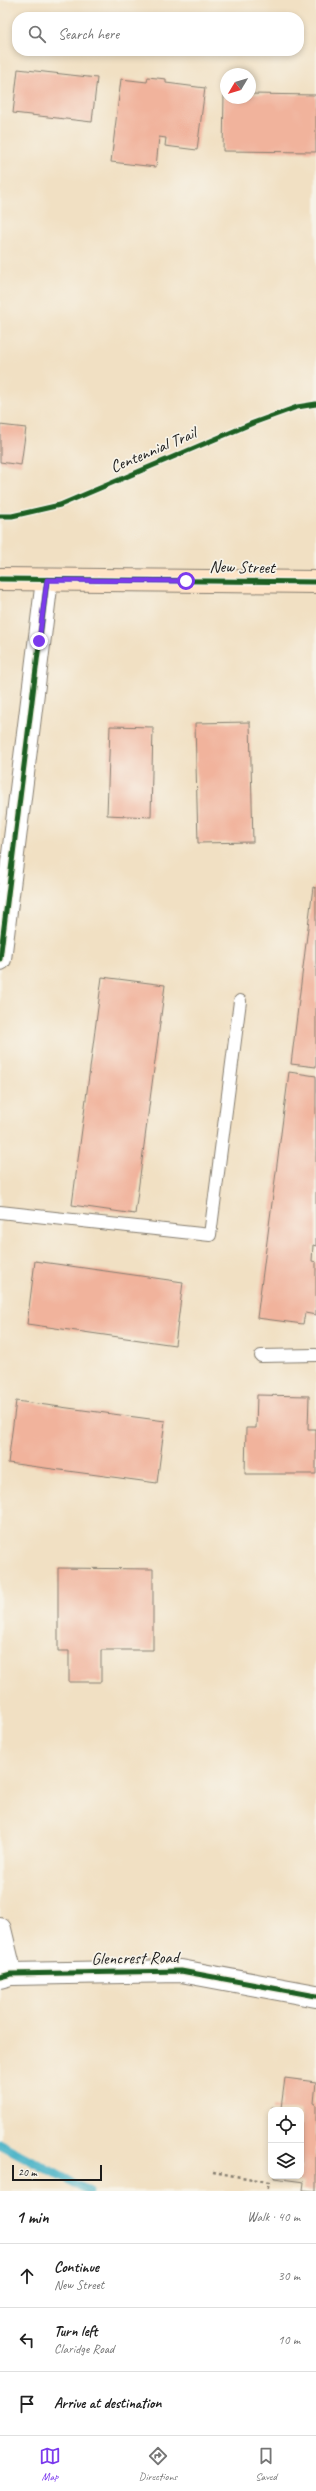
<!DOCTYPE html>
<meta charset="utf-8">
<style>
body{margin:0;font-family:Caveat,sans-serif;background:#f2f2f2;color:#222}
.controls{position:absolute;right:12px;bottom:12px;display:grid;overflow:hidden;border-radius:8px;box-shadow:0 2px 6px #0003}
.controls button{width:36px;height:36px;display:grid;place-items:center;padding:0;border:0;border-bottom:1px solid #e0e0e0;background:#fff;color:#222;font:20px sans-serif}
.compass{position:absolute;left:220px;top:68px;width:36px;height:36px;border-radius:50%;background:#fff;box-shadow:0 2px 6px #0003;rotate:232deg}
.scale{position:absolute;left:12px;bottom:10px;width:90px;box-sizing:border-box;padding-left:4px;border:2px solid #1c1c1c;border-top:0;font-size:11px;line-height:14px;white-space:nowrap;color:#1c1c1c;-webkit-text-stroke:3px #f7f3e8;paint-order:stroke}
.stop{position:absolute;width:12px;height:12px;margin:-9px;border:3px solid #7c3aed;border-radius:50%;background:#fff}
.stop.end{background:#7c3aed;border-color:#fff;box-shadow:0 1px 4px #0008}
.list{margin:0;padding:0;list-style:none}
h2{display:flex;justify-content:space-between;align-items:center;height:52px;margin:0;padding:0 16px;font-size:17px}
h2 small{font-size:13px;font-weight:400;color:#767676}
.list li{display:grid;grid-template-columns:26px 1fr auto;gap:12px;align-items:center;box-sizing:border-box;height:64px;padding:0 16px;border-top:1px solid #e0e0e0}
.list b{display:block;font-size:15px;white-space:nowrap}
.list p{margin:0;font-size:13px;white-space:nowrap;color:#767676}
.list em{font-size:13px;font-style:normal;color:#767676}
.icon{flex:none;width:22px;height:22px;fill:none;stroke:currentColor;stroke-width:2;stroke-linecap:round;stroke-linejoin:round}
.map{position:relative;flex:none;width:316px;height:2191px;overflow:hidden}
.search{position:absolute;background:#fff;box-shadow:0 2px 6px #0003;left:12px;right:12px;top:12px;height:44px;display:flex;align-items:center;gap:10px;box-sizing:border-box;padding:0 14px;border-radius:16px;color:#767676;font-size:15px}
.sheet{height:244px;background:#fff}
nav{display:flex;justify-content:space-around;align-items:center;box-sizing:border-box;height:56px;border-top:1px solid #e0e0e0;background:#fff;font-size:11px;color:#767676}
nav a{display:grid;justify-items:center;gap:2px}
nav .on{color:#7c3aed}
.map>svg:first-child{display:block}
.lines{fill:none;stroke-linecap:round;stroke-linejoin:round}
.stream{stroke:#49b3c7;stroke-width:9}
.building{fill:#f1b39c}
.lane-casing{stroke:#867e70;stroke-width:14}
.street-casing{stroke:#867e70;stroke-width:24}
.secondary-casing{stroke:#867e70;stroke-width:24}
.path{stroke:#867e70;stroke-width:2.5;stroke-dasharray:3 3;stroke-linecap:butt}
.lane{stroke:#fff;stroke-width:12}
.street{stroke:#fff;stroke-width:22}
.secondary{stroke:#ffe4c6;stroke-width:22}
.cycleway-casing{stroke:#f7f3e8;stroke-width:8}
.cycleway{stroke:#1b5e20;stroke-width:5}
.route{stroke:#7c3aed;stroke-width:5}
.labels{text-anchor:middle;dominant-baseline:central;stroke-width:3.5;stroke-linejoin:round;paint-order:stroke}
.street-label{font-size:17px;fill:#1c1c1c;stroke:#f7f3e8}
</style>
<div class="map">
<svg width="316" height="2191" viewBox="0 0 316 2191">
<rect width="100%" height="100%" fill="#f7f3e8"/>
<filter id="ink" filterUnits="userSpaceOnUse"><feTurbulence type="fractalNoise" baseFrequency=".025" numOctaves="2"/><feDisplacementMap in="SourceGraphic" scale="8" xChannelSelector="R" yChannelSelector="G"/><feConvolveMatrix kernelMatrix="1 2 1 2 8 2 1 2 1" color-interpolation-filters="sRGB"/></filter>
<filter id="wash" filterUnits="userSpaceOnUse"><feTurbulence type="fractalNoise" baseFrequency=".012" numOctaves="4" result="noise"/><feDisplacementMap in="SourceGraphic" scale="16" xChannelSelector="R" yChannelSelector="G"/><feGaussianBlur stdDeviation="0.9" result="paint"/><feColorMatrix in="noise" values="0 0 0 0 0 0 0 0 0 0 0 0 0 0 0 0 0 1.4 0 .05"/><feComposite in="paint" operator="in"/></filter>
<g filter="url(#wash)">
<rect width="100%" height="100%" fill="#f1e0c3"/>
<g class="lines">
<!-- stream -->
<path class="stream" d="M0,2144L88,2191"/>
</g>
<g id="blocks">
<!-- building -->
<path class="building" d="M18,69L97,78L92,122L13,113Z
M148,77L166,79V83L205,88L197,150L165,146L166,138L159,137L156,167L111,162L121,79L147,82Z
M224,94L226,98H250V94L316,95V152L223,151Z
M0,425L26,428L21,465L0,462Z
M250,722L253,842L198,843L195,723Z
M110,726L153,727L151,817L107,815Z
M313,887L316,888V1067L291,1064Z
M102,977L165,985L135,1214L72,1205Z
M289,1072L316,1076V1246L313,1245L312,1261L316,1262V1315L305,1313L303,1324L257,1318Z
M35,1261L183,1282L175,1345L27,1324Z
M257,1395L309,1396L308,1429H316V1474H245L246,1428H256Z
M16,1401L165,1421L157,1483L8,1463Z
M58,1568L153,1569V1650H101V1682H69V1651H58Z
M285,2078L316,2082L314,2103L316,2104V2191L303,2190L304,2182L274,2178V2176H301V2110H272V2107L281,2108Z"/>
</g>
</g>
<g filter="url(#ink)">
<use href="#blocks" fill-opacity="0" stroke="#867e70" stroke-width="1"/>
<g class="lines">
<!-- lane casing -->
<g class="lane-casing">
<path id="lane" d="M0,1212L210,1235L240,1001
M261,1356L316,1355"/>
</g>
<!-- street casing -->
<g class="street-casing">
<path id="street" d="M0,959L47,580
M0,1929L11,1974
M0,1977L11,1974L181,1971L316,1996"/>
</g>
<!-- secondary casing -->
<g class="secondary-casing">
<path id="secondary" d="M0,579L316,582"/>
</g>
<!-- path -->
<path class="path" d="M213,2172L269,2182L267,2191"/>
<!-- lane -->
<use href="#lane" class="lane"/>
<!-- street -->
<use href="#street" class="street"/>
<!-- secondary -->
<use href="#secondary" class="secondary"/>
<!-- cycleway casing -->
<g class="cycleway-casing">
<path id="cycleway" d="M0,516H12L60,505L253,423L297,407L316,404
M0,579L316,582
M0,959L47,580
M0,1977L11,1974L181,1971L316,1996"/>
</g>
<!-- cycleway -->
<use href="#cycleway" class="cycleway"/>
</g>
</g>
<g class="lines" filter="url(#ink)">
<!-- route -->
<path class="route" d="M39,641L47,580L186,581"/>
</g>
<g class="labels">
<!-- street labels -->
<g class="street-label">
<text transform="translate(153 450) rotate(-23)">Centennial Trail</text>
<text transform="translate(242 567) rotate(1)">New Street</text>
<text transform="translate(135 1958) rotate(-1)">Glencrest Road</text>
</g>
</g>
</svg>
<div class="controls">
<button><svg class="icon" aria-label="locate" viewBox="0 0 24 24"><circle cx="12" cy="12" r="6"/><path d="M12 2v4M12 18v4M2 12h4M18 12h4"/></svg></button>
<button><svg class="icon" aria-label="layers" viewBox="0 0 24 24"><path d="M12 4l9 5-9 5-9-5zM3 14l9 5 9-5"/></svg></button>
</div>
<svg class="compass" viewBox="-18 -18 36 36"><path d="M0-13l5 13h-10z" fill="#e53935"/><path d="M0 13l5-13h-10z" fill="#767676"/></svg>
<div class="scale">20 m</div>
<div class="stop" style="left:186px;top:581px"></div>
<div class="stop end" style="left:39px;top:641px"></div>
<div class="search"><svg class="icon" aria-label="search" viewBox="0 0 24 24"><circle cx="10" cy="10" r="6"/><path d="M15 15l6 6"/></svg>Search here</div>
</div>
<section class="sheet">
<h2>1 min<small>Walk · 40 m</small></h2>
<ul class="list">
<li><svg class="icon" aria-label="ahead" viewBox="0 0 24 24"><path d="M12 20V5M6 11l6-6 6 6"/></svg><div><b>Continue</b><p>New Street</p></div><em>30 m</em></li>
<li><svg class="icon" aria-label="left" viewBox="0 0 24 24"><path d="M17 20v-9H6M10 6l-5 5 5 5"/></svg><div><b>Turn left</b><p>Claridge Road</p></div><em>10 m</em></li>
<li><svg class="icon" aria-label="arrive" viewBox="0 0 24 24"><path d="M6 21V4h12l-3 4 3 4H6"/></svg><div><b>Arrive at destination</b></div></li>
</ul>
</section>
<nav>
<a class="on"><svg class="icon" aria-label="map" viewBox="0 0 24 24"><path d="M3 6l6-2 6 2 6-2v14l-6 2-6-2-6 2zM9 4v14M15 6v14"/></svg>Map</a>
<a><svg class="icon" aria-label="directions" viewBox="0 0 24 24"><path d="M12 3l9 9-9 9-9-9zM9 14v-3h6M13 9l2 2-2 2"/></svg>Directions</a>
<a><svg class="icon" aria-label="saved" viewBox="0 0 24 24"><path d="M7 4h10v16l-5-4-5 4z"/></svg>Saved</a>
</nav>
